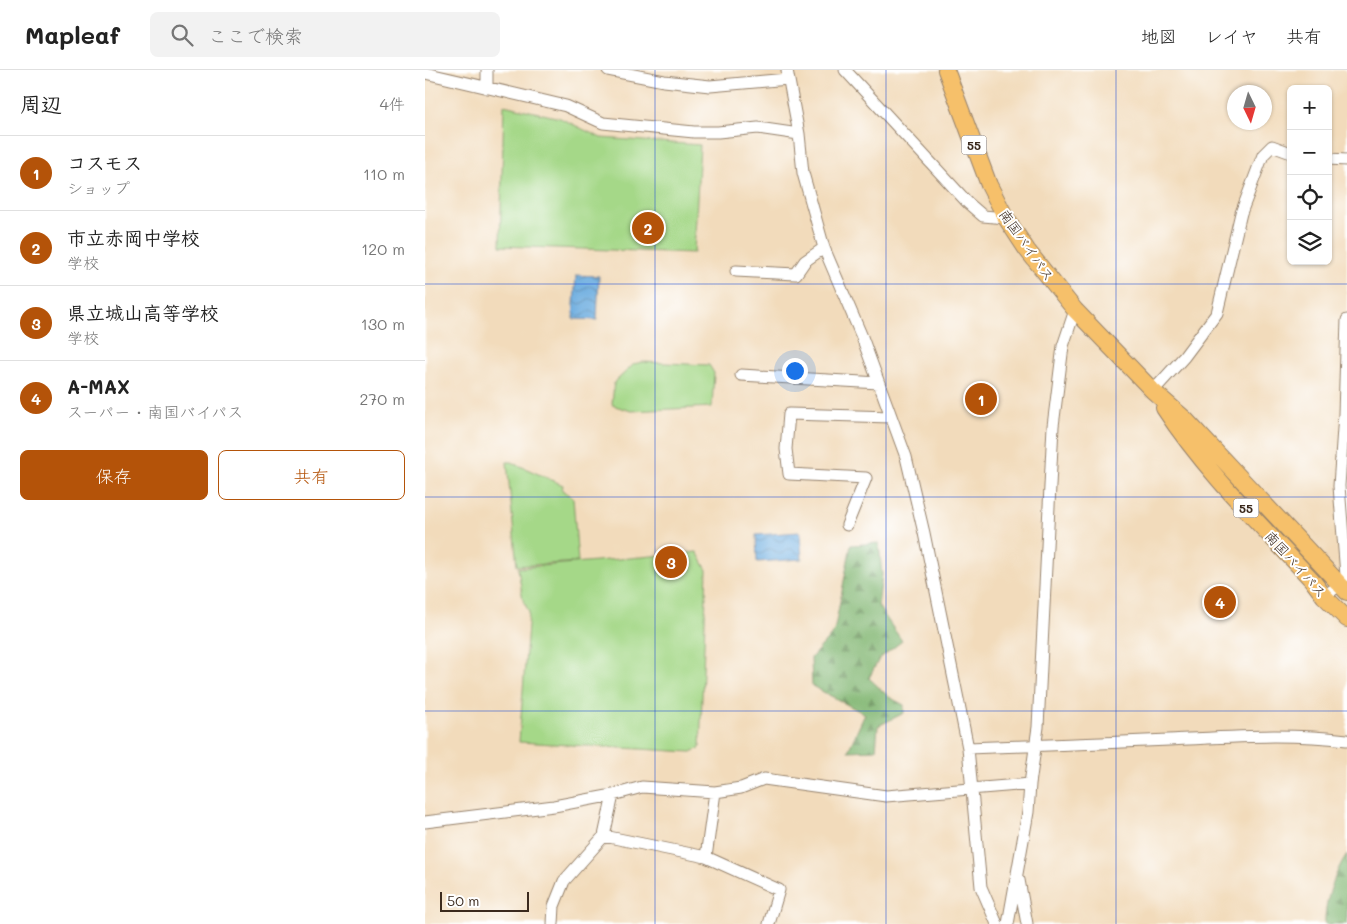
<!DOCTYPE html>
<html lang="ja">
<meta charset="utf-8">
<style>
body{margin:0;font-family:Mali,"Klee One",sans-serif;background:#f2f2f2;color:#222}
.controls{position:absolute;right:15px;top:15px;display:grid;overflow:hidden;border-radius:8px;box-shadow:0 1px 4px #0004}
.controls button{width:45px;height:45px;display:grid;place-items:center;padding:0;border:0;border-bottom:1px solid #e0e0e0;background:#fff;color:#222;font:25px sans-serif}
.compass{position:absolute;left:802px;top:15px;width:45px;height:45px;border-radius:50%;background:#fff;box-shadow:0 1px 4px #0004;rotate:175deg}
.scale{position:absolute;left:15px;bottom:12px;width:89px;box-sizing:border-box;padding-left:5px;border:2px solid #3b2a1e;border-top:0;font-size:14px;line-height:18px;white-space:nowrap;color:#3b2a1e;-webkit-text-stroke:4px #fff;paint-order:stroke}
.you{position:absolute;left:369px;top:300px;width:18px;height:18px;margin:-12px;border:4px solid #fff;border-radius:50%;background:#1a73e8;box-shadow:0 0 0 8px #1a73e833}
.badge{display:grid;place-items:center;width:32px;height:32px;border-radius:50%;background:#b45309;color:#fff;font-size:16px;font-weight:700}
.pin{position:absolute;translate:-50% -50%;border:2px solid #fff;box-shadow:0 1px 5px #0006}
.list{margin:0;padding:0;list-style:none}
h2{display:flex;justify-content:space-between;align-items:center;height:65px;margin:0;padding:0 20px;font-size:21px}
h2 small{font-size:16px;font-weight:400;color:#767676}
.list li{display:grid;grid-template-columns:32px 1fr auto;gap:15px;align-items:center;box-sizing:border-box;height:75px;padding:0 20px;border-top:1px solid #e0e0e0}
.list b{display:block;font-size:19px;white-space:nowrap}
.list p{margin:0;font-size:16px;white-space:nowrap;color:#767676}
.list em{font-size:16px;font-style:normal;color:#767676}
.actions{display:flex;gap:10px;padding:15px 20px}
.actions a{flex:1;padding:11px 0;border:1px solid #b45309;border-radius:8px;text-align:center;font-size:18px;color:#b45309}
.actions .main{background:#b45309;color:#fff}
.icon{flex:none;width:28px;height:28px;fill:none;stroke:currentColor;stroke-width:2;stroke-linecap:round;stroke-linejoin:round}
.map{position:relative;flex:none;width:922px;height:854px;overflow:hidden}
header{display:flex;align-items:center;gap:30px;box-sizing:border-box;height:70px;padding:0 25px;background:#fff;border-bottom:1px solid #e0e0e0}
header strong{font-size:24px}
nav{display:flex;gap:28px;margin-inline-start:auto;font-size:18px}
.search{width:350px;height:45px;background:#f2f2f2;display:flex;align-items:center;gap:12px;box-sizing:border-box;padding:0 18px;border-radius:8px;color:#767676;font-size:19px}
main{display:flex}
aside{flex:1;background:#fff}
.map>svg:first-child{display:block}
.forest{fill:url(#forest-firs);stroke:#607149}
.garden{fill:#a5d888;stroke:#708153}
.water{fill:url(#water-waves);stroke:#536b7e}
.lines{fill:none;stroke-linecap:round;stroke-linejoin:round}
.minor-casing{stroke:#96826c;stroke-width:13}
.highway-casing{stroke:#96826c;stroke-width:18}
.minor{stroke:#fff;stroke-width:11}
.highway{stroke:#f6c06b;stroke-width:16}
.grid{fill:none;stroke:#1d4ed8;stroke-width:1;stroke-opacity:0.55}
.labels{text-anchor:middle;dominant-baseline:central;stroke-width:4;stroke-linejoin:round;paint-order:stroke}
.shield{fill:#fff;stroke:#766a62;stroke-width:1}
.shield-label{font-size:12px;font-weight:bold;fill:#3b2a1e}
.street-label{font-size:14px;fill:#3b2a1e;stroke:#fff}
</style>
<header>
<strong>Mapleaf</strong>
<div class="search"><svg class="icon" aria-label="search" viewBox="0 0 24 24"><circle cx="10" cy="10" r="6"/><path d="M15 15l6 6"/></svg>ここで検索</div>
<nav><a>地図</a><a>レイヤ</a><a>共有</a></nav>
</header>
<main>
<aside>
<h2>周辺<small>4件</small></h2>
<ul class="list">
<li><span class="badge">1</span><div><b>コスモス</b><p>ショップ</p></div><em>110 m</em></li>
<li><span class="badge">2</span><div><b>市立赤岡中学校</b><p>学校</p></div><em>120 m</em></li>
<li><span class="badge">3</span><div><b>県立城山高等学校</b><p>学校</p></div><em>130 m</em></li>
<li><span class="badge">4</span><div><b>A-MAX</b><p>スーパー · 南国バイパス</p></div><em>270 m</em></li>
</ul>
<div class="actions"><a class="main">保存</a><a>共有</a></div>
</aside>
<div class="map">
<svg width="922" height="854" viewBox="0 0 922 854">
<defs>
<pattern id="forest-firs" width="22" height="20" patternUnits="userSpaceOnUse" patternTransform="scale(1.25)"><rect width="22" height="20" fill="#84b874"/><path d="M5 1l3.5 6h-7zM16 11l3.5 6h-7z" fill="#6d965f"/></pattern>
<pattern id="water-waves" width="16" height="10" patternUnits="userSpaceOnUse" patternTransform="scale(1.25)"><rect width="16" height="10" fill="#6bacdf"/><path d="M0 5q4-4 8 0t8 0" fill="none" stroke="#598cb4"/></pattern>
</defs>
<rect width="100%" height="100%" fill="#fff"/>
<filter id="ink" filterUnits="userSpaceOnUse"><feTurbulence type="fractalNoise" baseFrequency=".02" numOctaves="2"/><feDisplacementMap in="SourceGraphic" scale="10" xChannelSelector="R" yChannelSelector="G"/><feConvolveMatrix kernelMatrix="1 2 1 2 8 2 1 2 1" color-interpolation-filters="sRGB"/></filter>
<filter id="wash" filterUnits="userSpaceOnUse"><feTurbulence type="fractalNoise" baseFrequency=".0096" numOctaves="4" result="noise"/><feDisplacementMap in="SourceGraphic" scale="20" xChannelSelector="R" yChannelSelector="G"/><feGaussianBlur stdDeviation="1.12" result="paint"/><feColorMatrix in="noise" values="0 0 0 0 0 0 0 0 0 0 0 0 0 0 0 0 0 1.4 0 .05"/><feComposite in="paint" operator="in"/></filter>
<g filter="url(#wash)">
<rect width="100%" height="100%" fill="#f2dbbb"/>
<!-- forest -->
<path class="forest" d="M454,473L457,505L453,536L477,571L454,589L444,608L464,627L479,635V643L453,656L451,680L423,681L440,644L387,616L386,588L409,562L426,475Z
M922,784V854H900C899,834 910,801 922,784Z"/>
<!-- garden -->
<path class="garden" d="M79,35L135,48L176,68L275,75L269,183L75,176Z
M217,292L284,295L289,303L287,337L206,341L187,335L189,313L209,294Z
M82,392H86L138,415L137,420L148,428L153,492L92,496Z
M272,482L282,500L275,678L266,682L94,672L104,542L98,530L93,498Z"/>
<!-- water -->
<path class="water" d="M151,205L174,206L172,250L148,249Z
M375,462L377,489L332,492L331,465Z"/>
</g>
<g filter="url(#ink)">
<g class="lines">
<!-- minor casing -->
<g class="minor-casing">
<path id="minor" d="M62,0V18
M183,0L239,11L285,16L363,9
M362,0L374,64L378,103L399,178L437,267L481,387L499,463L543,678L556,817L572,854
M420,0L543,133L558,146L581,148
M0,3L141,36L178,53L269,62H293L333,58L374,64
M903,89L922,90
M311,201L371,204L380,191L399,178
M316,305L454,313
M728,321L759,287L792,243L816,143L838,85L847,76L866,83
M422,455L441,408L364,404L361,379L364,344L466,347
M899,526L915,515L921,505L914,416L919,344L922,250
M543,678C610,676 677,673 744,670C803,667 864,663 922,670
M290,722L281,787L354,820L344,854
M0,752L129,736L188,725L217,717L290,722L316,718L339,709L461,726L605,714
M179,766L281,787
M594,810L602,854
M128,854L129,836L139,811L179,766L188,725
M583,854L603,742L605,714L613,657L628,356L638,276L650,240"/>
</g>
<!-- highway casing -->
<g class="highway-casing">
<path id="highway" d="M521,0L564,115L581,148L602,180L650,240L728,321L760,349L922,522
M739,338C780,401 836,455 887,510L899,526L922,549"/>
</g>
<!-- minor -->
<use href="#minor" class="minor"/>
<!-- highway -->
<use href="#highway" class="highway"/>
</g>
</g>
<!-- grid -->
<path class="grid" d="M230,0V854M461,0V854M691,0V854M0,214H922M0,427H922M0,641H922"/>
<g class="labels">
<!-- shield labels -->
<g class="shield">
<rect x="536.5" y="65.5" width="25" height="19" rx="4"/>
<rect x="808.5" y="428.5" width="25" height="19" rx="4"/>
</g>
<g class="shield-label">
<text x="549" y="75">55</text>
<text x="821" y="438">55</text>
</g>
<!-- street labels -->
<g class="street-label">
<text transform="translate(602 175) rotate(55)">南国バイパス</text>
<text transform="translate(871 494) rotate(48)">南国バイパス</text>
</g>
</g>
</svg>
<div class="controls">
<button>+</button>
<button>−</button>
<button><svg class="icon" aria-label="locate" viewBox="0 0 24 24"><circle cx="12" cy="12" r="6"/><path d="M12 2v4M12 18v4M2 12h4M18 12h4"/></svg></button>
<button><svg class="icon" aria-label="layers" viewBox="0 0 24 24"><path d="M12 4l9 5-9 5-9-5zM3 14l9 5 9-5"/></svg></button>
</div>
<svg class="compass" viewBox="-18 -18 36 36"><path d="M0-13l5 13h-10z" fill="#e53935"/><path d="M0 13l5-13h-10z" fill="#767676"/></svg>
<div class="scale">50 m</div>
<div class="you"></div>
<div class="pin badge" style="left:556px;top:329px">1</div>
<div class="pin badge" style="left:223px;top:158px">2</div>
<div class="pin badge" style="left:246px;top:492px">3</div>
<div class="pin badge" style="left:795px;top:532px">4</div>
</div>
</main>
